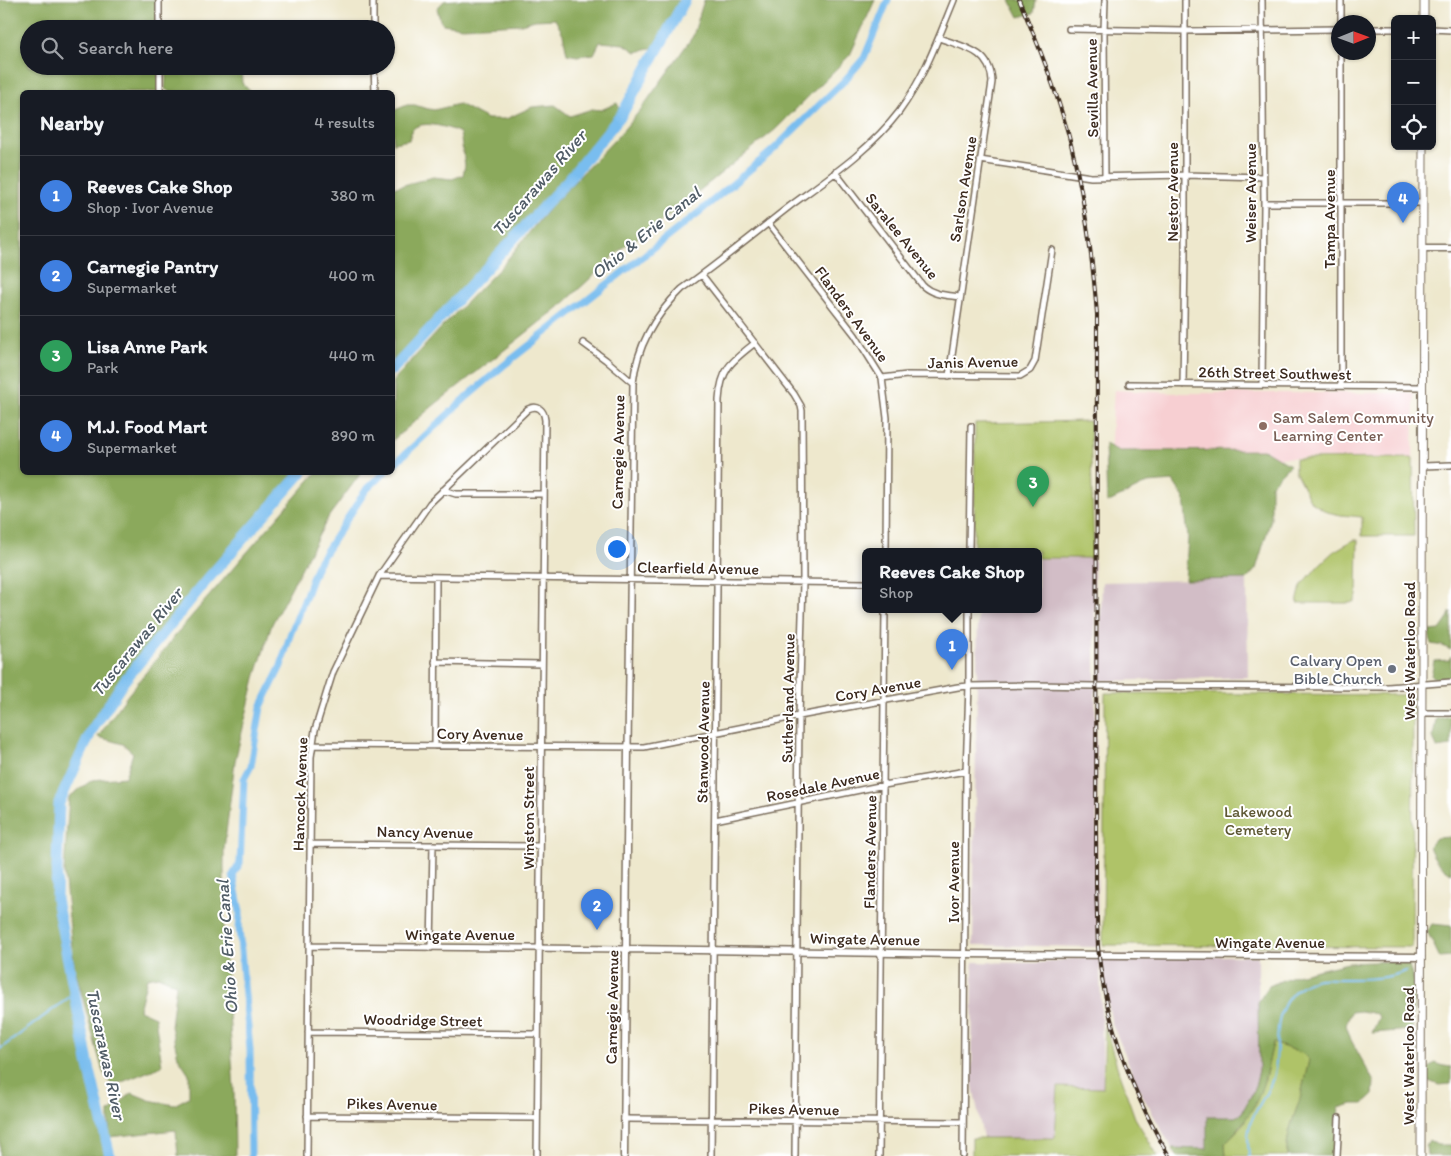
<!DOCTYPE html>
<meta charset="utf-8">
<style>
body{margin:0;font-family:Itim,sans-serif;background:#20242c;color:#f1f3f6}
.controls{position:absolute;right:15px;top:15px;display:grid;overflow:hidden;border-radius:8px;box-shadow:0 1px 4px #0004}
.controls button{width:45px;height:45px;display:grid;place-items:center;padding:0;border:0;border-bottom:1px solid #363941;background:#171b24;color:#f1f3f6;font:25px sans-serif}
.compass{position:absolute;left:1331px;top:15px;width:45px;height:45px;border-radius:50%;background:#171b24;box-shadow:0 1px 4px #0004;rotate:89deg}
.you{position:absolute;left:616px;top:548px;width:18px;height:18px;margin:-12px;border:4px solid #fff;border-radius:50%;background:#1a73e8;box-shadow:0 0 0 8px #1a73e833}
.badge{display:grid;place-items:center;width:32px;height:32px;border-radius:50%;background:#d1495b;color:#fff;font-size:16px;font-weight:700}
.pin{position:absolute;translate:-50% -41px;filter:drop-shadow(0 1px 2px #0008)}
.pin::after{content:'';position:absolute;top:26px;width:18px;height:15px;background:inherit;clip-path:polygon(0 0,100% 0,50% 100%)}
.popup{position:absolute;left:862px;top:548px;width:180px;height:65px;box-sizing:border-box;display:grid;place-content:center;border-radius:8px;background:#171b24;filter:drop-shadow(0 1px 4px #0005);font-size:16px;white-space:nowrap;color:#9ea1a6}
.popup b{font-size:19px;color:#f1f3f6}
.popup::after{content:'';position:absolute;left:50%;top:100%;margin-left:-10px;border:10px solid transparent;border-top-color:#171b24}
.list{margin:0;padding:0;list-style:none}
h2{display:flex;justify-content:space-between;align-items:center;height:65px;margin:0;padding:0 20px;font-size:21px}
h2 small{font-size:16px;font-weight:400;color:#9ea1a6}
.list li{display:grid;grid-template-columns:32px 1fr auto;gap:15px;align-items:center;box-sizing:border-box;height:80px;padding:0 20px;border-top:1px solid #363941}
.list b{display:block;font-size:19px;white-space:nowrap}
.list p{margin:0;font-size:16px;white-space:nowrap;color:#9ea1a6}
.list em{font-size:16px;font-style:normal;color:#9ea1a6}
.icon{flex:none;width:28px;height:28px;fill:none;stroke:currentColor;stroke-width:2;stroke-linecap:round;stroke-linejoin:round}
.map{position:relative;flex:none;width:1451px;height:1156px;overflow:hidden}
.search{position:absolute;background:#171b24;box-shadow:0 1px 4px #0004;left:20px;top:20px;width:375px;height:55px;display:flex;align-items:center;gap:12px;box-sizing:border-box;padding:0 18px;border-radius:28px;color:#9ea1a6;font-size:19px}
.panel{position:absolute;background:#171b24;box-shadow:0 1px 4px #0004;left:20px;top:90px;width:375px;height:385px;border-radius:8px}
.map>svg:first-child{display:block}
.built{fill:#f7cfd2}
.industrial{fill:#d2bdc6}
.green{fill:#afc367;stroke:#757642}
.forest{fill:#8ba95c;stroke:#636a3d}
.lines{fill:none;stroke-linecap:round;stroke-linejoin:round}
.stream{stroke:#79bdef;stroke-width:2}
.canal{stroke:#79bdef;stroke-width:7}
.river{stroke:#79bdef;stroke-width:11}
.minor-casing{stroke:#7a6c5b;stroke-width:8}
.tertiary-casing{stroke:#7a6c5b;stroke-width:9}
.secondary-casing{stroke:#7a6c5b;stroke-width:9}
.minor{stroke:#fff;stroke-width:5}
.tertiary{stroke:#fff;stroke-width:6}
.secondary{stroke:#fff;stroke-width:7}
.rail-casing{stroke:#3b2a1e;stroke-width:4}
.rail{stroke:#fff;stroke-width:2;stroke-dasharray:5.5;stroke-linecap:butt}
.education-dot{fill:#8d6e63;stroke:#fff;stroke-width:2}
.worship-dot{fill:#6b7280;stroke:#fff;stroke-width:2}
.labels{text-anchor:middle;dominant-baseline:central;stroke-width:4;stroke-linejoin:round;paint-order:stroke}
.street-label{font-size:16px;fill:#3b2a1e;stroke:#fff}
.education-label{font-size:16px;fill:#785e54;stroke:#fff;text-anchor:start}
.worship-label{font-size:16px;fill:#5b616d;stroke:#fff;text-anchor:end}
.park-label{font-size:16px;fill:#5e5834;stroke:#fff}
.water-label{font-size:18px;font-style:italic;fill:#515d67;stroke:#fff}
</style>
<div class="map">
<svg width="1451" height="1156" viewBox="0 0 1451 1156">
<rect width="100%" height="100%" fill="#fff"/>
<filter id="ink" filterUnits="userSpaceOnUse"><feTurbulence type="fractalNoise" baseFrequency=".02" numOctaves="2"/><feDisplacementMap in="SourceGraphic" scale="10" xChannelSelector="R" yChannelSelector="G"/><feConvolveMatrix kernelMatrix="1 2 1 2 8 2 1 2 1" color-interpolation-filters="sRGB"/></filter>
<filter id="wash" filterUnits="userSpaceOnUse"><feTurbulence type="fractalNoise" baseFrequency=".0096" numOctaves="4" result="noise"/><feDisplacementMap in="SourceGraphic" scale="20" xChannelSelector="R" yChannelSelector="G"/><feGaussianBlur stdDeviation="1.12" result="paint"/><feColorMatrix in="noise" values="0 0 0 0 0 0 0 0 0 0 0 0 0 0 0 0 0 1.4 0 .05"/><feComposite in="paint" operator="in"/></filter>
<g filter="url(#wash)">
<rect width="100%" height="100%" fill="#eee8cd"/>
<!-- built -->
<path class="built" d="M1114,390L1176,393H1414L1413,458L1110,457Z"/>
<!-- industrial -->
<path class="industrial" d="M1094,558L1098,947L973,945L978,609H1038V559Z
M1247,579L1248,677L1099,681L1102,582Z
M1099,955L1258,956L1259,1070L1256,1083L1251,1096L1241,1114L1235,1117L1207,1118V1149L1172,1148L1136,1084L1125,1054L1112,1024L1100,962L1103,1088L1055,1138H983L972,1081L973,962L1040,963Z"/>
<!-- green -->
<path class="green" d="M1090,421L1094,558H1038V551H974L975,423Z
M1413,458L1414,536H1362V517L1341,515L1327,512L1311,502L1295,471V459Z
M1353,540H1358L1357,596L1355,601L1350,603H1297L1301,586L1319,565L1333,552Z
M1105,693L1413,695L1412,947L1103,945Z
M1105,1026L1119,1073L1135,1118L1158,1156H972V1138H1055L1058,1087L1103,1088Z
M1273,1043L1302,1053L1309,1060C1306,1073 1303,1086 1300,1099C1293,1120 1286,1133 1287,1156H1226L1225,1143L1242,1126L1265,1079Z"/>
<!-- forest -->
<path class="forest" d="M0,0H158L159,29H29V66H159L160,92H22V472L302,473L206,581L124,681L92,730L59,803L56,899L88,1062L111,1156H0Z
M456,0H685L659,47L636,52L624,44L600,42L594,54L577,56L567,54L563,34L555,19L535,20L521,24L462,27L443,24L440,20L437,8L444,1Z
M704,0H875L850,55L776,129L647,233L628,243L563,304L433,406L393,440V381L440,329L501,267L551,206L620,134L642,108L693,36Z
M1010,0H1036L1034,13L1019,17Z
M167,66H173L182,69L192,66H241L242,83L251,92H170L165,89Z
M617,103L622,114L393,370V188L433,177L452,179L463,175L465,165L460,133C451,128 422,119 413,129C411,131 410,137 409,140L393,143V111L407,105H415L424,108L434,110L459,104L487,119H506L532,107L555,105L570,116L592,109L601,110Z
M1105,444L1119,451L1265,450L1290,465L1271,484V519L1256,569L1247,579L1185,580L1188,538L1184,498L1173,481L1148,483L1107,503Z
M316,473H361L329,516L272,624L255,678L235,761L224,849V930L234,1091L235,1156H178L176,1130L109,1137V1112L132,1093L149,1100L174,1105L189,1097V1074L178,1057L171,1026L176,984L158,976L147,978L139,1010L155,1017L162,1066L112,1086L103,1072L74,966L64,872L69,797L92,780L125,777L133,753L123,744L98,737L127,696L183,626Z
M1451,611V650L1443,646L1431,644L1429,631L1440,630L1447,620Z
M1451,656V678L1437,679L1431,676L1434,661L1449,660Z
M1451,716V746L1437,748L1433,737L1436,719Z
M1451,837V873C1440,866 1433,859 1429,846L1436,838Z
M1432,924L1451,926V957L1440,958L1427,931Z
M1399,961L1409,965L1414,983L1412,1030L1372,1033L1379,1017L1377,1014L1361,1011L1351,1012L1346,1025L1351,1040L1374,1082L1373,1095L1363,1104H1352L1339,1108L1333,1156H1287C1286,1133 1293,1120 1300,1099C1303,1086 1306,1073 1309,1060L1302,1053L1273,1043C1270,1054 1268,1066 1265,1077C1258,1105 1245,1123 1225,1143L1226,1156H1177L1172,1148L1207,1149V1117H1235L1241,1114L1251,1096L1256,1083L1259,1070L1258,1002L1269,986L1292,976L1348,963Z
M1435,1063L1444,1066L1451,1067V1084L1439,1085L1426,1080L1429,1068Z
M1429,1140L1437,1145H1451V1156H1427L1426,1147Z"/>
<g class="lines">
<!-- stream -->
<path class="stream" d="M0,1049L75,993
M1249,1156C1248,1147 1247,1135 1250,1125C1255,1107 1270,1093 1274,1074C1279,1055 1275,1035 1280,1017C1284,998 1300,982 1319,979C1325,978 1332,979 1338,979C1361,979 1385,980 1406,971"/>
<!-- canal -->
<path class="canal" d="M392,466L468,396L503,366L698,213L772,151L845,80L864,58L888,0
M251,1156L250,1050L239,929L240,912L233,875L240,863L244,779L251,766L261,707L281,666L290,635L306,595L317,565L366,490L385,472"/>
<!-- river -->
<path class="river" d="M392,370L569,179L622,114L685,0
M110,1156L88,1062L56,899L59,803L92,730L124,681L206,581L302,472"/>
</g>
</g>
<g filter="url(#ink)">
<g class="lines">
<!-- minor casing -->
<g class="minor-casing">
<path id="minor" d="M159,0V29
M373,0V29
M1105,0L1104,30L1105,176
M1341,22V0
M1069,29L1185,31L1338,29
M1368,29H1395
M1432,29L1451,30
M939,38C963,47 991,50 992,82L949,376
M160,66V92
M374,66L375,92
M980,160L1091,177L1185,175L1263,177
M835,172L923,286C933,295 946,295 959,297
M1264,203H1422
M768,223L855,335L882,378L887,418L886,551
M702,275L794,394L801,406L802,411L803,582L799,716L795,1156
M583,343L606,360L633,383
M882,378L907,375L1020,376L1030,370L1035,361L1052,250
M1129,384L1422,387
M1183,385L1185,255V0
M1262,385L1264,203L1262,0
M1341,386V52
M1423,466L1451,465
M443,490L456,494H544
M969,551L971,426
M379,576L866,583
M435,662L542,664
M1423,713H1451
M312,745L644,747L799,716L958,687L969,686L1034,685L1093,686L1388,687L1451,682
M435,746L436,577
M628,747L633,383C637,346 655,315 682,289C719,263 754,234 790,206C828,178 870,150 899,112C924,78 938,39 954,0
M715,820L884,785L966,771
M310,844L540,846
M309,946L627,949
M431,948L433,845
M308,1032L538,1034
M307,1116L537,1118
M624,1119L963,1122
M307,1156L311,757L315,730L333,672L379,576L430,503L528,409C538,404 544,410 545,420L537,1156
M711,1156L719,400C721,368 732,361 755,343
M879,1156L885,609
M963,1156L966,771L969,686V609
M1337,1156L1339,1118"/>
</g>
<!-- tertiary casing -->
<g class="tertiary-casing">
<path id="tertiary" d="M1423,248H1451
M627,949L965,954L1421,957
M624,1156L628,747"/>
</g>
<!-- secondary casing -->
<g class="secondary-casing">
<path id="secondary" d="M1424,0V19
M1421,1156L1423,146"/>
</g>
<!-- minor -->
<use href="#minor" class="minor"/>
<!-- tertiary -->
<use href="#tertiary" class="tertiary"/>
<!-- secondary -->
<use href="#secondary" class="secondary"/>
<!-- rail casing -->
<g class="rail-casing">
<path id="rail" d="M1019,0C1038,43 1055,87 1068,133C1084,192 1092,253 1097,314L1096,886C1097,906 1097,927 1098,947C1105,1022 1131,1091 1169,1156"/>
</g>
<!-- rail -->
<use href="#rail" class="rail"/>
</g>
</g>
<!-- markers -->
<circle class="education-dot" cx="1263" cy="426" r="5"/>
<circle class="worship-dot" cx="1392" cy="669" r="5"/>
<g class="labels">
<!-- street labels -->
<g class="street-label">
<text transform="translate(1092 88) rotate(-91)">Sevilla Avenue</text>
<text transform="translate(963 189) rotate(-81)">Sarlson Avenue</text>
<text transform="translate(1172 192) rotate(-90)">Nestor Avenue</text>
<text transform="translate(1250 193) rotate(-90)">Weiser Avenue</text>
<text transform="translate(1329 219) rotate(-90)">Tampa Avenue</text>
<text transform="translate(902 236) rotate(51)">Saralee Avenue</text>
<text transform="translate(852 314) rotate(54)">Flanders Avenue</text>
<text transform="translate(973 362) rotate(-1)">Janis Avenue</text>
<text transform="translate(1275 373) rotate(1)">26th Street Southwest</text>
<text transform="translate(618 452) rotate(-89)">Carnegie Avenue</text>
<text transform="translate(698 568) rotate(1)">Clearfield Avenue</text>
<text transform="translate(1409 651) rotate(-90)">West Waterloo Road</text>
<text transform="translate(878 689) rotate(-10)">Cory Avenue</text>
<text transform="translate(788 698) rotate(-89)">Sutherland Avenue</text>
<text transform="translate(480 734) rotate(1)">Cory Avenue</text>
<text transform="translate(703 742) rotate(-89)">Stanwood Avenue</text>
<text transform="translate(823 785) rotate(-12)">Rosedale Avenue</text>
<text transform="translate(300 794) rotate(-88)">Hancock Avenue</text>
<text transform="translate(528 818) rotate(-90)">Winston Street</text>
<text transform="translate(425 832) rotate(1)">Nancy Avenue</text>
<text transform="translate(870 852) rotate(-89)">Flanders Avenue</text>
<text transform="translate(953 882) rotate(-90)">Ivor Avenue</text>
<text x="460" y="934">Wingate Avenue</text>
<text transform="translate(865 939) rotate(1)">Wingate Avenue</text>
<text x="1270" y="942">Wingate Avenue</text>
<text transform="translate(612 1007) rotate(-89)">Carnegie Avenue</text>
<text transform="translate(423 1020) rotate(1)">Woodridge Street</text>
<text transform="translate(1408 1056) rotate(-90)">West Waterloo Road</text>
<text transform="translate(392 1104) rotate(1)">Pikes Avenue</text>
<text transform="translate(794 1109) rotate(1)">Pikes Avenue</text>
</g>
<!-- education labels -->
<g class="education-label">
<text x="1273" y="417">Sam Salem Community<tspan x="1273" dy="18">Learning Center</tspan></text>
</g>
<!-- worship labels -->
<g class="worship-label">
<text x="1382" y="660">Calvary Open<tspan x="1382" dy="18">Bible Church</tspan></text>
</g>
<!-- park labels -->
<g class="park-label">
<text x="1258" y="811">Lakewood<tspan x="1258" dy="18">Cemetery</tspan></text>
</g>
<!-- water labels -->
<g class="water-label">
<text transform="translate(539 183) rotate(-49)">Tuscarawas River</text>
<text transform="translate(646 233) rotate(-39)">Ohio &amp; Erie Canal</text>
<text transform="translate(137 642) rotate(-51)">Tuscarawas River</text>
<text transform="translate(227 947) rotate(-94)">Ohio &amp; Erie Canal</text>
<text transform="translate(106 1054) rotate(78)">Tuscarawas River</text>
</g>
</g>
</svg>
<div class="controls">
<button>+</button>
<button>−</button>
<button><svg class="icon" aria-label="locate" viewBox="0 0 24 24"><circle cx="12" cy="12" r="6"/><path d="M12 2v4M12 18v4M2 12h4M18 12h4"/></svg></button>
</div>
<svg class="compass" viewBox="-18 -18 36 36"><path d="M0-13l5 13h-10z" fill="#e53935"/><path d="M0 13l5-13h-10z" fill="#9ea1a6"/></svg>
<div class="you"></div>
<div class="pin badge" style="left:952px;top:670px;background:#3f7fe0">1</div>
<div class="popup"><b>Reeves Cake Shop</b>Shop</div>
<div class="pin badge" style="left:597px;top:930px;background:#3f7fe0">2</div>
<div class="pin badge" style="left:1033px;top:507px;background:#2e9e5b">3</div>
<div class="pin badge" style="left:1403px;top:223px;background:#3f7fe0">4</div>
<div class="search"><svg class="icon" aria-label="search" viewBox="0 0 24 24"><circle cx="10" cy="10" r="6"/><path d="M15 15l6 6"/></svg>Search here</div>
<section class="panel">
<h2>Nearby<small>4 results</small></h2>
<ul class="list">
<li><span class="badge" style="background:#3f7fe0">1</span><div><b>Reeves Cake Shop</b><p>Shop · Ivor Avenue</p></div><em>380 m</em></li>
<li><span class="badge" style="background:#3f7fe0">2</span><div><b>Carnegie Pantry</b><p>Supermarket</p></div><em>400 m</em></li>
<li><span class="badge" style="background:#2e9e5b">3</span><div><b>Lisa Anne Park</b><p>Park</p></div><em>440 m</em></li>
<li><span class="badge" style="background:#3f7fe0">4</span><div><b>M.J. Food Mart</b><p>Supermarket</p></div><em>890 m</em></li>
</ul>
</section>
</div>
